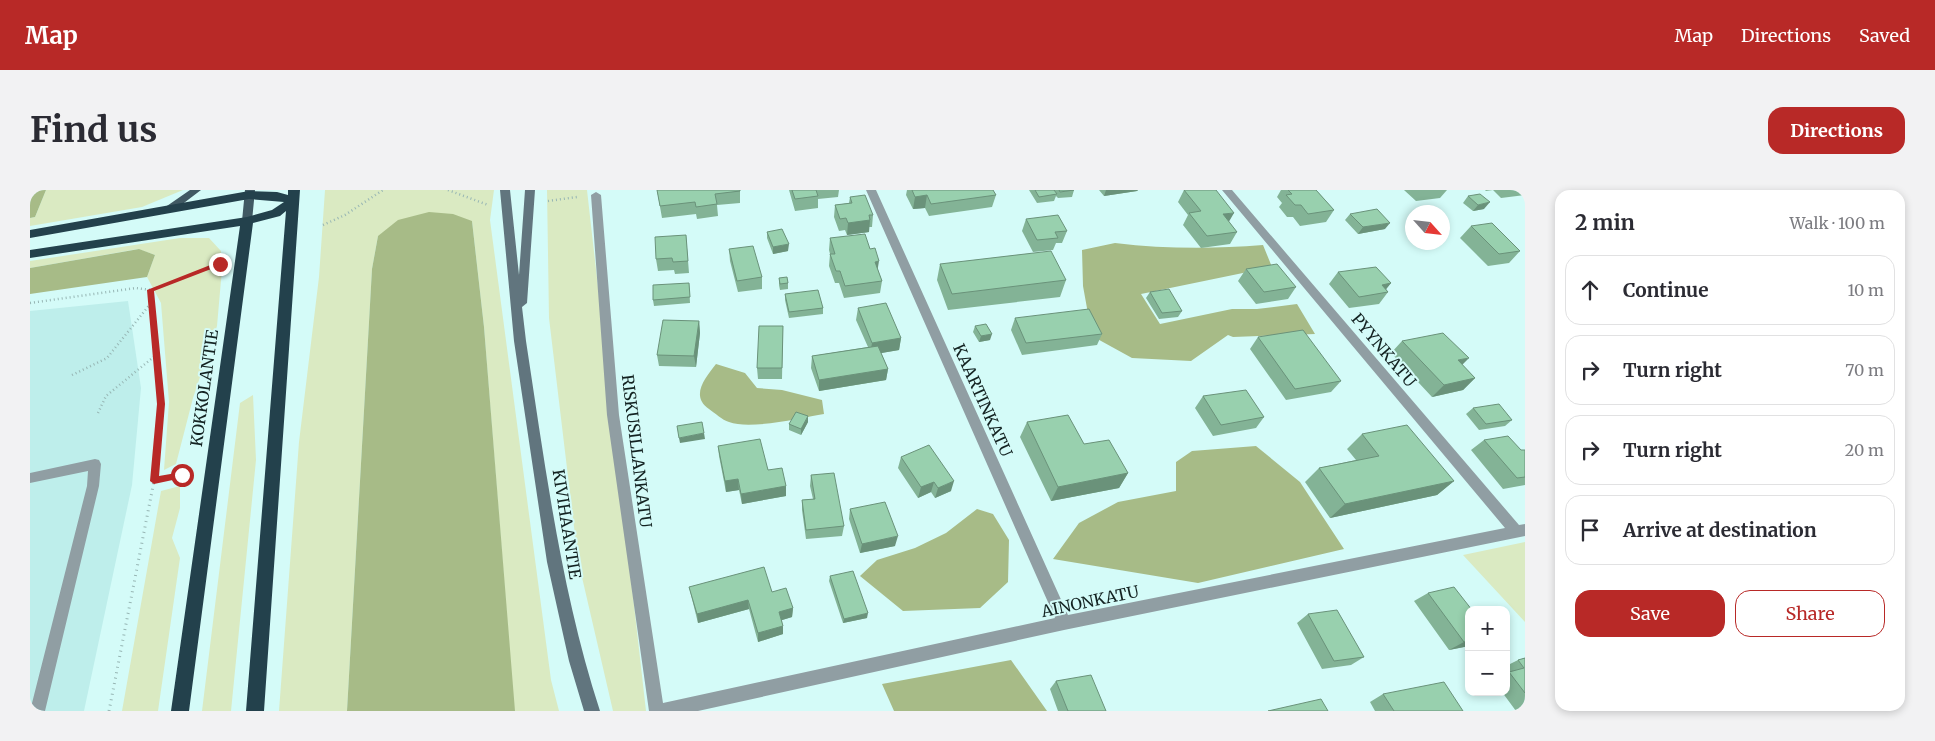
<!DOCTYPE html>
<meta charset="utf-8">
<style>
body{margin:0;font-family:Merriweather,serif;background:#f2f2f3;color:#2b2b33}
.controls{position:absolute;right:15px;bottom:15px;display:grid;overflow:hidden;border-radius:10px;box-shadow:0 2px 8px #0003}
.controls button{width:45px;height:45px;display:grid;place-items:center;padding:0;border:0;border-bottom:1px solid #e1e1e2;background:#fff;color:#2b2b33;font:25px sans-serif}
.compass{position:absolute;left:1375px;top:15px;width:45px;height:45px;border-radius:50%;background:#fff;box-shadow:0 2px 8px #0003;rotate:117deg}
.stop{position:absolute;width:15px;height:15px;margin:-11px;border:4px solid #b82927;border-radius:50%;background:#fff}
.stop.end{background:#b82927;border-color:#fff;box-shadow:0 1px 5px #0008}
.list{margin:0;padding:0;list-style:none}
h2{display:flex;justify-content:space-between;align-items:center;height:65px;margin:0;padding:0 20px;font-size:21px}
h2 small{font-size:16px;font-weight:400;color:#7c7c81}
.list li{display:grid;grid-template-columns:32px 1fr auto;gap:15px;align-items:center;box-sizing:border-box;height:70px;margin:0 10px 10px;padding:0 10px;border:1px solid #e1e1e2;border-radius:15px}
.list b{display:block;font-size:19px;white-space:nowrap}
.list em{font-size:16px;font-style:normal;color:#7c7c81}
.actions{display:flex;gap:10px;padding:15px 20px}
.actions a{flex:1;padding:11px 0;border:1px solid #b82927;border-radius:15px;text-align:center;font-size:18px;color:#b82927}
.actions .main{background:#b82927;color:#fff}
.icon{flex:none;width:28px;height:28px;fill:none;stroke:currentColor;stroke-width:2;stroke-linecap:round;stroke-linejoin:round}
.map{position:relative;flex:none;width:1495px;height:521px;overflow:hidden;border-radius:15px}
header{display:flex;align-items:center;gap:30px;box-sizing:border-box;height:70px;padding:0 25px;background:#b82927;color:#fff}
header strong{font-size:24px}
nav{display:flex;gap:28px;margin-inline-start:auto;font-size:18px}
.intro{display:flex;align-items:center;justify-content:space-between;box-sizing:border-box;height:120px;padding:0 30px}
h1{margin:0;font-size:35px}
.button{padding:12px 22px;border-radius:15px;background:#b82927;color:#fff;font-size:18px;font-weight:700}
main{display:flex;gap:30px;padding:0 30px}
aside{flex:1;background:#fff;border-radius:15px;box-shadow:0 2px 8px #0003}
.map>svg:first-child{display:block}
.built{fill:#beeeeb}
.green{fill:#daeac2}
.forest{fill:#a7bb87}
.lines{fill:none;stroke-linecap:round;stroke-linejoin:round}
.path-far1{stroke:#97b6b4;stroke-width:2.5;stroke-dasharray:1 3;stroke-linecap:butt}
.path{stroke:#97b6b4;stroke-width:3;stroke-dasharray:1 4.5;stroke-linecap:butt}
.lane{fill:#909ea3;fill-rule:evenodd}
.street{fill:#909ea3;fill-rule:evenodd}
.secondary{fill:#61757e;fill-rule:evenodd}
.primary{fill:#405963;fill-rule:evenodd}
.highway{fill:#23414c;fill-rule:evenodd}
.wall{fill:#83b396}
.shaded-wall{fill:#6a927a}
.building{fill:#98d0ae;stroke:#6a927a}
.route{fill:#b82927}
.labels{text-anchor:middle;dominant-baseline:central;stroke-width:4;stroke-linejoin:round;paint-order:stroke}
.street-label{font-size:16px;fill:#132221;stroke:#d4fbf8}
</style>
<header>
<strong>Map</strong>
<nav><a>Map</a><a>Directions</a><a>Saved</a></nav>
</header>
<div class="intro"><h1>Find us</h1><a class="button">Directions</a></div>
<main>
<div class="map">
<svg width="1495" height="521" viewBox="0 0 1495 521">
<rect width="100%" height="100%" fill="#d4fbf8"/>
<!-- built -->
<path class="built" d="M98,111L111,198L102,295L54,521H0V121Z"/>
<!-- green -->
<path class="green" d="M16,0H153L112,17L0,36V28L5,27Z
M295,0H464L460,30L521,490L529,521H485L484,518L454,137L442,31L348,46L342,79L317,521H249L269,252L289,87Z
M517,0H557L616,521H583L548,370L519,128Z
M150,48H179L191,61L192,79L187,136L163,208L146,274L134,280L139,212L131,113L117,87L125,65L108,59L0,78V71Z
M223,205L226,270L201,521H172L210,213Z
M150,296V318L142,348L150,368L128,521H92L131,301Z
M1495,352V432L1433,365Z"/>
<!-- forest -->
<path class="forest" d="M0,0H16L5,27L0,28Z
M399,22L423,24L442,31L454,137L485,521H317L342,79L348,46L368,30Z
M1085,53C1135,59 1183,59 1233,55L1242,77L1111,104L1130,134L1202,119H1227L1267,114L1285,144L1203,147L1198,145L1161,171L1102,168L1062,146L1053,96L1052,60Z
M109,59L125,65L117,87L0,104V78Z
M686,174L715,183L727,198L752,200L792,210L794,224C771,228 720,240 699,232C692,230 685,223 679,219C660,206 675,188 686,174Z
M1226,256L1270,292L1314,359L1168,393L1023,369L1049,333L1088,312L1146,301V272L1162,261Z
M947,319L963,324L979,350L978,392L950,418L873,421L830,386L847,370L885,358L916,343Z
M981,470L1017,521H864L852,494Z"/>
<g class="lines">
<!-- path-far1 -->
<path class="path-far1" d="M418,0L458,15
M518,11L547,7
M293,35L315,25L353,0
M121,100L131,215L129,231
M0,113L106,98L121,100L190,74
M42,185L77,168L121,113
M68,223L76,206L126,165"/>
<!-- path -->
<path class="path" d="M124,291L151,285
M79,521L124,291L130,230"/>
<!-- lane -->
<path class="lane" d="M65,269L69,270L71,274L69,296L15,521H0L57,296L58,281L0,293V283Z"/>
<!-- street -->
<path class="street" d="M836,0H846L1038,425L1475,338L1192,0H1202L1489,335L1495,334V346L1034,440L668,521H619L577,225L561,5L566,2L571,5L589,225L633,513L1025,428Z"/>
<!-- secondary -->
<path class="secondary" d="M470,0H480L489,85L495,0H505L497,113L492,117L496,151C515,275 531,401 570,521H554L539,471L517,372L484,151Z"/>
<!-- primary -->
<path class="primary" d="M160,0H171L142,22H134V18Z
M215,0H225L222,31L217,34L212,31Z"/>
<!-- highway -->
<path class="highway" d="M258,0H270L234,521H216L256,21L250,26L223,33L159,521H141L210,36L0,68V60L217,27L242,20L254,12L219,9L0,48V40L219,1L247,2L258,5Z"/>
</g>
<!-- wall -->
<path class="wall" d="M627,0H710V13L687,15L688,26L667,29L666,24L632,28Z
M759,0H809L808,7L788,9V18L765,21Z
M877,0H963L966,5L962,17L899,26L895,18L883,19L876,5Z
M999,0H1044L1042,7L1028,8L1026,6L1024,11L1007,13Z
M1069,0H1108L1107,1L1074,6Z
M1154,0L1199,32L1207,42L1200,54L1171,58L1153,35L1158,25L1148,12Z
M1251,0H1286L1304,20L1296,32L1270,36L1263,27H1257L1249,17L1252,13L1247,7Z
M1374,0H1417L1410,8L1386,11Z
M1455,0H1495V5L1471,8L1463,0L1456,1Z
M1438,6L1454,19L1443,21L1433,13Z
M820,7L843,25L842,37H839V42L817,45L815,40L809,41L804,27L805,15L819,13Z
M1320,24L1355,39L1328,44L1315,30Z
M996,29L1037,41L1032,53H1026L1023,60L1003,62L992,41Z
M1441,36L1490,61L1479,73L1458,76L1430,48Z
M737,42L758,61L743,64L737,48Z
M656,45L659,83L645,84L644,80L628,81L626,69Z
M800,48L848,80L852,91L850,103L814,108L809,93H805L799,76L800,64L799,60Z
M699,59L732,87V99L708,102L700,71Z
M910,74L1036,90L1030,107L918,120L907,90Z
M1216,79L1266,97L1258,109L1226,114L1208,91Z
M1308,82L1361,93L1356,99L1358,102L1349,114L1319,118L1299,94Z
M749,88L758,93V99L750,100L749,95Z
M659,93L660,113L624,116L623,110Z
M1120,102L1152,121L1148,127L1129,129L1116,108Z
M755,104L793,118V124L759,128L755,110Z
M828,118L871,148L869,160L851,163L858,179L856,190L789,201L781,178L782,166L838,157L826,130Z
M985,128L1072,144L1067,155L992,165L981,140Z
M669,131L670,143L666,177L629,176L627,165Z
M753,136L752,189H728L727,178Z
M945,136L960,150L949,152L943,142Z
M1228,147L1311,191L1301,202L1256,210L1220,159Z
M1372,151L1432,175L1445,188L1433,200L1402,207L1361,163Z
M1173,206L1234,227L1226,238L1183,246L1165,218Z
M1443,218L1482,230L1475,236L1449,240L1436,224Z
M778,232L771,245L759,240V234Z
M997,232L1054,254L1098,283L1089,298L1021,311L990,247Z
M1332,244L1424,291L1407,305L1300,328L1275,292L1289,278L1326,270L1317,259Z
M1454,250L1491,260H1495V295L1473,299L1441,260Z
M688,256L738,280L756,296V306L712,314L709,300L696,302L689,266Z
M871,267L921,301L905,308L901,302L888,308L868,278Z
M781,285L814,336L812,346L776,349L772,320V310L783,309L780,296Z
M820,319L865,356L830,363L819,329Z
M800,386L837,428L813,433L799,391Z
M659,397L742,402L763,418L762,427L752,430L753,444L728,452L719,419L668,433Z
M1398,403L1439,456L1419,460L1384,411Z
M1278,424L1334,467L1321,475L1292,479L1267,433Z
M1495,468V521H1486L1472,502H1476V476L1488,470Z
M1026,491L1076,521H1028L1020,499Z
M1353,504L1433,521H1345L1340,512Z"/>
<!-- shaded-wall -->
<path class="shaded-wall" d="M1076,0H1108L1107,1L1074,6Z
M897,5L895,18L883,19L885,7Z
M1460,12L1454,19L1443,21L1448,15Z
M1204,23L1197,35L1193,24Z
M840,30L839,42L817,45L818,33Z
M1360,33L1355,39L1328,44L1333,37Z
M759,54L758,61L743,64V57Z
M849,71L847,83L845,72Z
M1361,93L1353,103L1352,95Z
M669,131L670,143L666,177L664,166Z
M962,144L960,150L949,152L951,146Z
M871,148L869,160L840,165L842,153Z
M1439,168L1427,180L1428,170Z
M858,179L856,190L789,201V190Z
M1445,188L1433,200L1402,207L1414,195Z
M778,226V232L771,245V239Z
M674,243L675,249L650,253L649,248Z
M1098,283L1089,298L1021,311L1028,297Z
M708,289L709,300L696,302L695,291Z
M924,291L921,301L905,308L908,298Z
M1424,291L1407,305L1300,328L1315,314Z
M904,292L901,302L888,308L891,297Z
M756,296V306L712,314L711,304Z
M868,346L865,356L830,363L832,354Z
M718,410L719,419L668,433L667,424Z
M763,418L762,427L749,431V422Z
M838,423L837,428L813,433L814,429Z
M753,436V444L728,452V443Z
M1439,451V456L1419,460L1434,452Z"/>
<!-- building -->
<path class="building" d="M627,0H710V1L685,4L687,14L666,17L665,12L630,16Z
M762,0H786L788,6L765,9Z
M882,0H963L966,5L901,14L897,5L885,7Z
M1005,0H1024L1027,4L1009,7Z
M1029,0H1044L1030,2Z
M1154,0H1186L1204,23L1193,24L1207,42L1177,46L1159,23L1171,21Z
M1258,0H1286L1304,20L1278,24L1271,15H1265L1256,5L1262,4Z
M1450,4L1460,12L1448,15L1438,6Z
M835,5L843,25H839L840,30L818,33L816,28L810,29L805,15L822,13L820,7Z
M1347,19L1360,33L1333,37L1320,24Z
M1028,25L1037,41L1025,42L1028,48L1007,50L996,29Z
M1462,33L1490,61L1469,64L1441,36Z
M752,39L759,54L743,57L737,42Z
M835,44L840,59L845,58L849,71L845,72L852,91L815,96L810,81H806L800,64H805L800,48Z
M656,45L658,71L643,72L642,68L626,69L625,47Z
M723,56L732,87L707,91L699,59Z
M1021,61L1036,90L922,104L910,74Z
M1247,74L1266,97L1234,102L1216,79Z
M1346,77L1361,93L1352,95L1358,102L1329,107L1308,82Z
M757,87L758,93L750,94L749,88Z
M659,93L660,107L623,110V95Z
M1139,99L1152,121L1132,123L1120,102Z
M788,100L793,118L759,122L755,104Z
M856,113L871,148L842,153L828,118Z
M1059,119L1072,144L996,153L985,128Z
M633,130L669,131L664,166L627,165Z
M956,134L962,144L951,146L945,136Z
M729,136H753L752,178H727Z
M1273,140L1311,191L1265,199L1228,147Z
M1413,143L1439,168L1428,170L1445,188L1414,195L1372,151Z
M848,156L858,179L789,190L782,166Z
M1216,200L1234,227L1191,235L1173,206Z
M1469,214L1482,230L1456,234L1443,218Z
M766,222L778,226L771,239L759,234Z
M1038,225L1054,254L1079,250L1098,283L1028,297L997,232Z
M672,232L674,243L649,248L647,236Z
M1377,235L1424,291L1315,314L1289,278L1349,266L1332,244Z
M1478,246L1491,260H1495V287L1487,288L1454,250Z
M730,249L738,280L752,278L756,296L711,304L708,289L695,291L688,256Z
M899,255L924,291L908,298L904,292L891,297L871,267Z
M804,283L814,336L776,340L772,310L785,309L781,285Z
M855,312L868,346L832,354L820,319Z
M734,377L742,402L756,398L763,418L749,422L753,436L728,443L718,410L667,424L659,397Z
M823,381L838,423L814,429L800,386Z
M1424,397L1442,420H1439V451L1434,452L1398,403Z
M1307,420L1334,467L1304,471L1278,424Z
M1495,468V503L1479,482L1494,478L1488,470Z
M1061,485L1076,521H1038L1026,491Z
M1414,492L1433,521H1364L1353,504Z
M1291,509L1298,521H1238Z"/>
<!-- route -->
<path class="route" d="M188,72L194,74L124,101L135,214L129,286L152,282L156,285L152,288L124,294L120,291L127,214L117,100Z"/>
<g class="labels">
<!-- street labels -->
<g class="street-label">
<text transform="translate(1354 160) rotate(50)">PYYNKATU</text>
<text transform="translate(174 198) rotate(-82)">KOKKOLANTIE</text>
<text transform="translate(953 210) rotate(66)">KAARTINKATU</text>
<text transform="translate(607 261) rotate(83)">RISKUSILLANKATU</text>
<text transform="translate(537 334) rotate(81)">KIVIHAANTIE</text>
<text transform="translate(1060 411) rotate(-12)">AINONKATU</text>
</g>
</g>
</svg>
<div class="controls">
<button>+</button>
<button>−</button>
</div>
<svg class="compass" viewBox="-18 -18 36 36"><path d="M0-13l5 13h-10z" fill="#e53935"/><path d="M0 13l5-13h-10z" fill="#7c7c81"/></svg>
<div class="stop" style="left:152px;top:285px"></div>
<div class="stop end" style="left:190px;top:74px"></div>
</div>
<aside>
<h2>2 min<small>Walk · 100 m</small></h2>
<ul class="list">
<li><svg class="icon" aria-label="ahead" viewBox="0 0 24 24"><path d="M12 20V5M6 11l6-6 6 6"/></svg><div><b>Continue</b></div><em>10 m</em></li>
<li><svg class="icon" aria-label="right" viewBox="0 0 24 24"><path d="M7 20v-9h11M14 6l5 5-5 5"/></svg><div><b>Turn right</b></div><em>70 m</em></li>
<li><svg class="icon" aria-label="right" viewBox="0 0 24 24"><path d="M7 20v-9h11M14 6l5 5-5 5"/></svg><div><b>Turn right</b></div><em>20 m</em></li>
<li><svg class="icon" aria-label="arrive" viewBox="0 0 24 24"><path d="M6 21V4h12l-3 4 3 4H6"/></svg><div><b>Arrive at destination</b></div></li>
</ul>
<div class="actions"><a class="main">Save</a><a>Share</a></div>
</aside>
</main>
